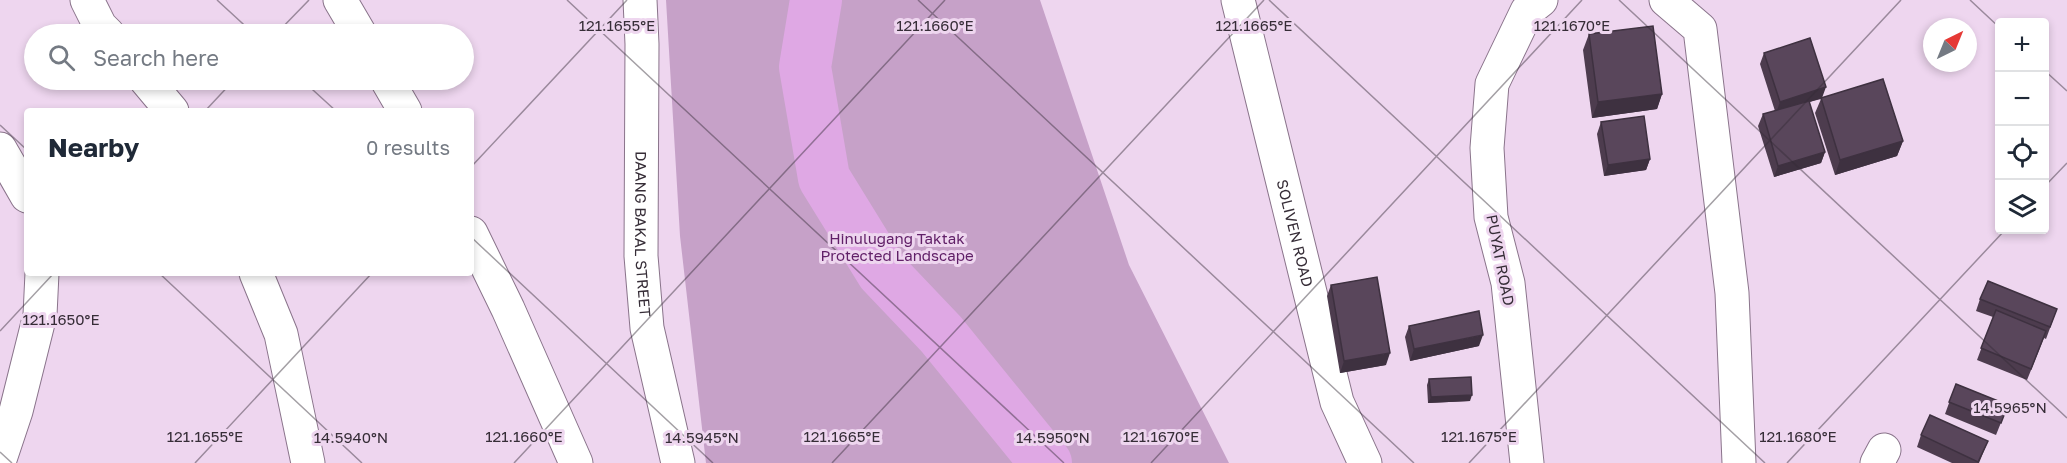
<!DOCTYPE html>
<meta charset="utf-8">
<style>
body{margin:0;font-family:"Golos Text",sans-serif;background:#f6f6f7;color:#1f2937}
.controls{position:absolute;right:18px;top:18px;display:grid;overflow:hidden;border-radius:6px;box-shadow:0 3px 9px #0003}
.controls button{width:54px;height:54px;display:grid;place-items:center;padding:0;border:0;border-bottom:2px solid #e0e1e3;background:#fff;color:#1f2937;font:30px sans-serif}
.compass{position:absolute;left:1923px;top:18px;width:54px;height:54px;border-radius:50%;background:#fff;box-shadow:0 3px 9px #0003;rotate:43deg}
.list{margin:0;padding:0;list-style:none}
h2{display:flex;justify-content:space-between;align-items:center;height:78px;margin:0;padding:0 24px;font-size:26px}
h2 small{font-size:20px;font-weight:400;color:#747a83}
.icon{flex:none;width:33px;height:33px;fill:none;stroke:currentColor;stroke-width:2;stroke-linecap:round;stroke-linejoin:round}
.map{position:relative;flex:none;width:2067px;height:463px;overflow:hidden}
.search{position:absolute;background:#fff;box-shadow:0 3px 9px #0003;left:24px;top:24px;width:450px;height:66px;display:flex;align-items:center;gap:15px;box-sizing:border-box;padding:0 21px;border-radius:33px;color:#747a83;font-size:22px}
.panel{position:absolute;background:#fff;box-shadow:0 3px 9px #0003;left:24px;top:108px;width:450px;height:168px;border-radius:6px}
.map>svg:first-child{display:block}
.green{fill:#c6a1c8}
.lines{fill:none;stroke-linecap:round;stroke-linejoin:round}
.river{stroke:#dfa8e4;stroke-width:52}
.minor-casing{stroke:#8a748b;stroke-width:35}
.minor{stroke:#fff;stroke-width:33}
.wall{fill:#4d3c4e}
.shaded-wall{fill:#3e3140}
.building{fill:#59465b;stroke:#3e3140;stroke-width:1.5}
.ticks{fill:none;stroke:#362d37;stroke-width:1.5;stroke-opacity:0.45}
.labels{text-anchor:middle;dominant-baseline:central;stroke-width:6;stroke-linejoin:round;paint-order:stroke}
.street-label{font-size:15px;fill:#362d37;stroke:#eed6ef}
.park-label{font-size:15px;fill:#612068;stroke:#eed6ef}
.ticks-label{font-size:15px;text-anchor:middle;fill:#362d37;stroke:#eed6ef;stroke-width:6;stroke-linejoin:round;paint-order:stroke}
</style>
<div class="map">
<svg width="2067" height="463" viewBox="0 0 2067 463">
<rect width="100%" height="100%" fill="#eed6ef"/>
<!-- green -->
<path class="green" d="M666,0H1040L1129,265L1229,463H706L680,236Z"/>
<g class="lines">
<!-- river -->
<path class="river" d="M816,0L805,67L824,178L882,272L941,334L1046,463"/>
<!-- minor casing -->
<g class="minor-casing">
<g id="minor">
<path d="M87,0L100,26L108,34"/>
<path d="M340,0L360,34"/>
<path id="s1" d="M640,0L642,44L641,256L647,328L678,463"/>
<path id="s2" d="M1238,0L1337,402L1365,463"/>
<path d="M1666,0L1700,29L1732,293L1739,463"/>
<path d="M146,80L172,111"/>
<path d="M387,80L405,111"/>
<path d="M0,149L27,196"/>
<path d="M471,233L508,309L576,463"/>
<path d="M256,273L281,334L308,463"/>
<path d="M0,459L16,411L40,315L42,273"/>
<path d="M1527,463L1508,283L1491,217L1487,148L1492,84L1527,11L1541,0"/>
<path d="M1877,463L1884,450"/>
</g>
</g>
<!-- minor -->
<use href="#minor" class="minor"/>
</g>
<!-- wall -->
<path class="wall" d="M1589,34L1662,94L1657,109L1592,118L1583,50Z
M1764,53L1822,98L1903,141L1897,156L1835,175L1815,113L1821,99L1809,102L1825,152L1821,163L1774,177L1758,126L1763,114L1775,111L1760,64Z
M1601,122L1650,159L1646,170L1604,176L1597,134Z
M1331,285L1386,365L1340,373L1327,296Z
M1980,299L2057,309L2046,339L2044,338L2027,380L1977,360L1993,317L1976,311Z
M1409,326L1479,346L1410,361L1405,337Z
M1429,379L1470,401L1428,403L1427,385Z
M1956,384L2008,405L1996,435L1945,414Z
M1921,435L1988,441L1979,463H1952L1917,447Z"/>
<!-- shaded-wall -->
<path class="shaded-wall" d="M1826,87L1822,98L1776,113L1780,102Z
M1662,94L1657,109L1592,118L1598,102Z
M1903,141L1897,156L1835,175L1840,160Z
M1825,152L1821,163L1774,177L1778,166Z
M1650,159L1646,170L1604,176L1608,165Z
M1483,335L1479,346L1410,361L1414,349Z
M1390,353L1386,365L1340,373L1344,361Z
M1472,395L1470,401L1428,403L1431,397Z"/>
<!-- building -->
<path class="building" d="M1653,26L1662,94L1598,102L1589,34Z
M1810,38L1826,87L1780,102L1764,53Z
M1883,79L1903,141L1840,160L1821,98Z
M1809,101L1825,152L1778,166L1763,114Z
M1644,116L1650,159L1608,165L1601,122Z
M1377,277L1390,353L1344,361L1331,285Z
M1988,281L2057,309L2050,327L1980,299Z
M1996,310L2046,331L2031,369L1981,348Z
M1479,311L1483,335L1414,349L1409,326Z
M1471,377L1472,395L1431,397L1429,379Z
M1956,384L2008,405L2001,423L1949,402Z
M1930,415L1988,441L1978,462L1921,435Z"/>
<!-- ticks -->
<path class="ticks" d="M217,0L254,34M567,0L1064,463M918,0L1414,463M1269,0L1765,463M1619,0L2067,418M1970,0L2000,28M276,34L309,0M2044,70L2067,91M302,80L336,111M205,111L234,80M0,125L27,150M471,167L627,0M2044,187L2067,163M471,237L713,463M159,273L362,463M0,331L54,273M0,452L12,463M195,463L372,273M514,463L945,0M832,463L1264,0M1151,463L1582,0M1469,463L1901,0M1787,463L2005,230"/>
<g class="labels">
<!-- street labels -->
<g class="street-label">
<text stroke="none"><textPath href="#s1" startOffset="234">DAANG BAKAL STREET</textPath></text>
<text stroke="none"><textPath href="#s2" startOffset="240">SOLIVEN ROAD</textPath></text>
<text transform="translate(1501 260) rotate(79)">PUYAT ROAD</text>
</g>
<!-- park labels -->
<g class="park-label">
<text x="897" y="238">Hinulugang Taktak<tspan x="897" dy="17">Protected Landscape</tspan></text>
</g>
</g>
<g class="ticks-label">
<text x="617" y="31">121.1655°E</text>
<text x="935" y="31">121.1660°E</text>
<text x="1254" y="31">121.1665°E</text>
<text x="1572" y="31">121.1670°E</text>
<text x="61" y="325">121.1650°E</text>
<text x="2010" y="413">14.5965°N</text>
<text x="205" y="442">121.1655°E</text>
<text x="524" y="442">121.1660°E</text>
<text x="842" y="442">121.1665°E</text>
<text x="1161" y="442">121.1670°E</text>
<text x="1479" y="442">121.1675°E</text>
<text x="1798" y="442">121.1680°E</text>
<text x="351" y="443">14.5940°N</text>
<text x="702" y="443">14.5945°N</text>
<text x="1053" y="443">14.5950°N</text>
</g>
</svg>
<div class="controls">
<button>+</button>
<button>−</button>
<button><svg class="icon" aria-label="locate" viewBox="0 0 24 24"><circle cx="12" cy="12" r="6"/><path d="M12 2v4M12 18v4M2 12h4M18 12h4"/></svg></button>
<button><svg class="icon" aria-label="layers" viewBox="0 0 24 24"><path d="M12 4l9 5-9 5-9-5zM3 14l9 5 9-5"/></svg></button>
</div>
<svg class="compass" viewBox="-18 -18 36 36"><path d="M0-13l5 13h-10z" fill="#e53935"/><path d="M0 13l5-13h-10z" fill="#747a83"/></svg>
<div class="search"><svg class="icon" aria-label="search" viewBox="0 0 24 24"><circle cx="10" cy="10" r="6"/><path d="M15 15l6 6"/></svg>Search here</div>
<section class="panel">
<h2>Nearby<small>0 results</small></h2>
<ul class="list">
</ul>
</section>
</div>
